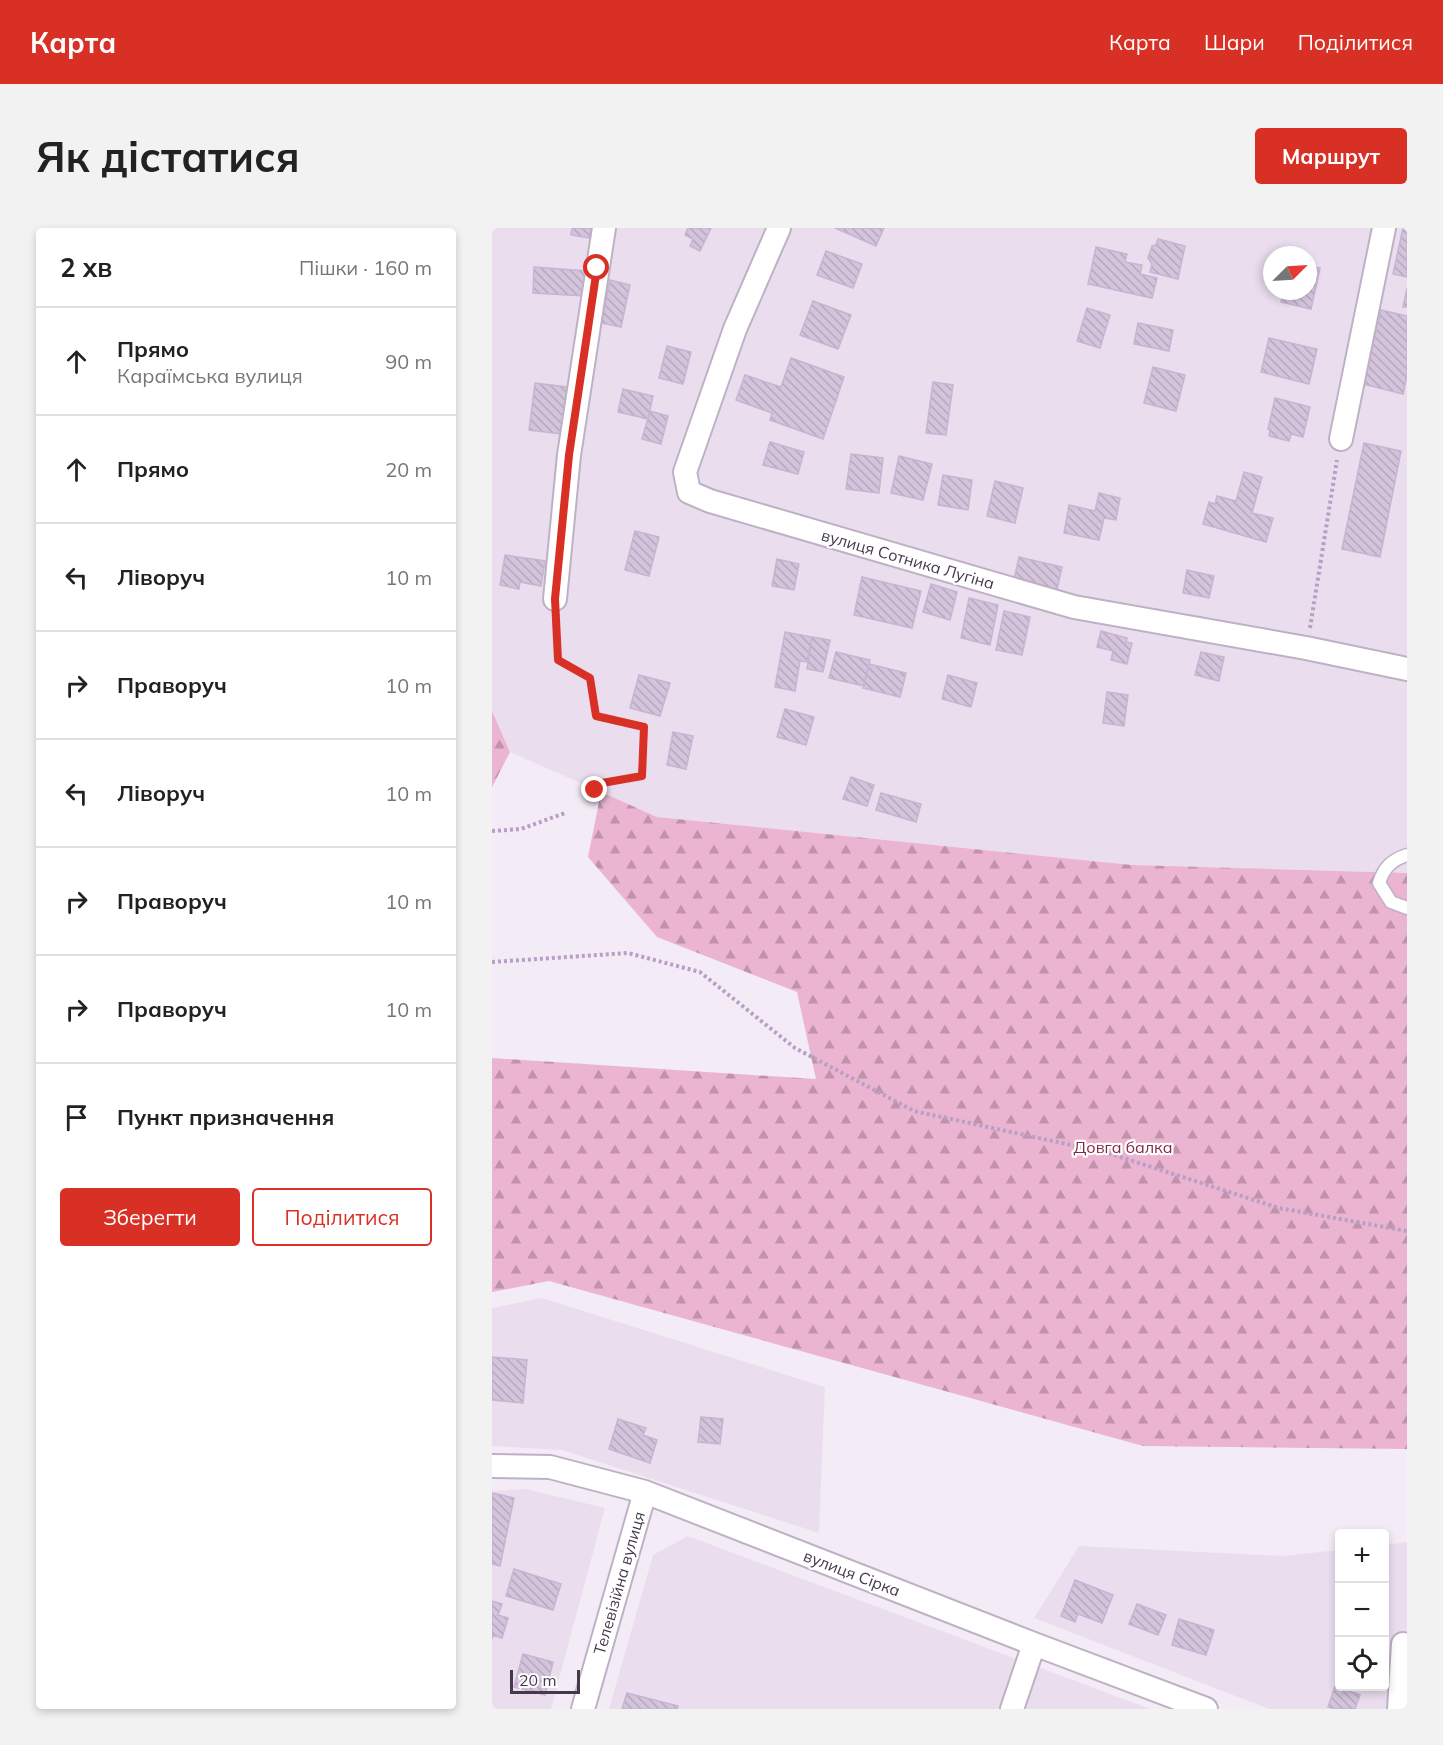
<!DOCTYPE html>
<html lang="uk">
<meta charset="utf-8">
<style>
body{margin:0;font-family:Mulish,sans-serif;background:#f2f2f2;color:#222}
.controls{position:absolute;right:18px;bottom:18px;display:grid;overflow:hidden;border-radius:6px;box-shadow:0 3px 9px #0003}
.controls button{width:54px;height:54px;display:grid;place-items:center;padding:0;border:0;border-bottom:2px solid #e0e0e0;background:#fff;color:#222;font:30px sans-serif}
.compass{position:absolute;left:771px;top:18px;width:54px;height:54px;border-radius:50%;background:#fff;box-shadow:0 3px 9px #0003;rotate:66deg}
.scale{position:absolute;left:18px;bottom:15px;width:70px;box-sizing:border-box;padding-left:6px;border:3px solid #45394b;border-top:0;font-size:16px;line-height:21px;white-space:nowrap;color:#45394b;-webkit-text-stroke:4px #fff;paint-order:stroke}
.stop{position:absolute;width:18px;height:18px;margin:-14px;border:4px solid #d93025;border-radius:50%;background:#fff}
.stop.end{background:#d93025;border-color:#fff;box-shadow:0 2px 6px #0008}
.list{margin:0;padding:0;list-style:none}
h2{display:flex;justify-content:space-between;align-items:center;height:78px;margin:0;padding:0 24px;font-size:26px}
h2 small{font-size:20px;font-weight:400;color:#767676}
.list li{display:grid;grid-template-columns:39px 1fr auto;gap:18px;align-items:center;box-sizing:border-box;height:108px;padding:0 24px;border-top:2px solid #e0e0e0}
.list b{display:block;font-size:22px;white-space:nowrap}
.list p{margin:0;font-size:20px;white-space:nowrap;color:#767676}
.list em{font-size:20px;font-style:normal;color:#767676}
.actions{display:flex;gap:12px;padding:18px 24px}
.actions a{flex:1;padding:14px 0;border:2px solid #d93025;border-radius:6px;text-align:center;font-size:21px;color:#d93025}
.actions .main{background:#d93025;color:#fff}
.icon{flex:none;width:33px;height:33px;fill:none;stroke:currentColor;stroke-width:2;stroke-linecap:round;stroke-linejoin:round}
.map{position:relative;flex:none;width:915px;height:1481px;overflow:hidden;border-radius:6px}
header{display:flex;align-items:center;gap:36px;box-sizing:border-box;height:84px;padding:0 30px;background:#d93025;color:#fff}
header strong{font-size:28px}
nav{display:flex;gap:33px;margin-inline-start:auto;font-size:21px}
.intro{display:flex;align-items:center;justify-content:space-between;box-sizing:border-box;height:144px;padding:0 36px}
h1{margin:0;font-size:42px}
.button{padding:15px 27px;border-radius:6px;background:#d93025;color:#fff;font-size:21px;font-weight:700}
main{display:flex;gap:36px;padding:0 36px}
aside{flex:1;background:#fff;border-radius:6px;box-shadow:0 3px 9px #0003}
.map>svg:first-child{display:block}
.residential{fill:#eadeee;fill-rule:evenodd}
.forest{fill:url(#forest-firs)}
.building{fill:url(#building-back-hatch);stroke:#c8b3d4;stroke-width:1.5}
.lines{fill:none;stroke-linecap:round;stroke-linejoin:round}
.lane-casing{stroke:#bfb1c5;stroke-width:15}
.street-casing{stroke:#bfb1c5;stroke-width:26}
.path{stroke:#b99ec5;stroke-width:4;stroke-dasharray:3 3;stroke-linecap:butt}
.lane{stroke:#fff;stroke-width:12}
.street{stroke:#fff;stroke-width:22}
.route{stroke:#d93025;stroke-width:8}
.labels{text-anchor:middle;dominant-baseline:central;stroke-width:4.5;stroke-linejoin:round;paint-order:stroke}
.street-label{font-size:16px;fill:#45394b;stroke:#fff}
.park-label{font-size:16px;fill:#812846;stroke:#fff}
</style>
<header>
<strong>Карта</strong>
<nav><a>Карта</a><a>Шари</a><a>Поділитися</a></nav>
</header>
<div class="intro"><h1>Як дістатися</h1><a class="button">Маршрут</a></div>
<main>
<aside>
<h2>2 хв<small>Пішки · 160 m</small></h2>
<ul class="list">
<li><svg class="icon" aria-label="ahead" viewBox="0 0 24 24"><path d="M12 20V5M6 11l6-6 6 6"/></svg><div><b>Прямо</b><p>Караїмська вулиця</p></div><em>90 m</em></li>
<li><svg class="icon" aria-label="ahead" viewBox="0 0 24 24"><path d="M12 20V5M6 11l6-6 6 6"/></svg><div><b>Прямо</b></div><em>20 m</em></li>
<li><svg class="icon" aria-label="left" viewBox="0 0 24 24"><path d="M17 20v-9H6M10 6l-5 5 5 5"/></svg><div><b>Ліворуч</b></div><em>10 m</em></li>
<li><svg class="icon" aria-label="right" viewBox="0 0 24 24"><path d="M7 20v-9h11M14 6l5 5-5 5"/></svg><div><b>Праворуч</b></div><em>10 m</em></li>
<li><svg class="icon" aria-label="left" viewBox="0 0 24 24"><path d="M17 20v-9H6M10 6l-5 5 5 5"/></svg><div><b>Ліворуч</b></div><em>10 m</em></li>
<li><svg class="icon" aria-label="right" viewBox="0 0 24 24"><path d="M7 20v-9h11M14 6l5 5-5 5"/></svg><div><b>Праворуч</b></div><em>10 m</em></li>
<li><svg class="icon" aria-label="right" viewBox="0 0 24 24"><path d="M7 20v-9h11M14 6l5 5-5 5"/></svg><div><b>Праворуч</b></div><em>10 m</em></li>
<li><svg class="icon" aria-label="arrive" viewBox="0 0 24 24"><path d="M6 21V4h12l-3 4 3 4H6"/></svg><div><b>Пункт призначення</b></div></li>
</ul>
<div class="actions"><a class="main">Зберегти</a><a>Поділитися</a></div>
</aside>
<div class="map">
<svg width="915" height="1481" viewBox="0 0 915 1481">
<defs>
<pattern id="forest-firs" width="22" height="20" patternUnits="userSpaceOnUse" patternTransform="scale(1.5)"><rect width="22" height="20" fill="#ebb4d0"/><path d="M5 1l3.5 6h-7zM16 11l3.5 6h-7z" fill="#c093ab"/></pattern>
<pattern id="building-back-hatch" width="6" height="6" patternUnits="userSpaceOnUse" patternTransform="scale(1.5)"><rect width="6" height="6" fill="#d3c3db"/><path d="M-1 5l2 2M0 0l6 6M5-1l2 2" fill="none" stroke="#b6a8bd"/></pattern>
</defs>
<rect width="100%" height="100%" fill="#f3ecf6"/>
<!-- residential -->
<path class="residential" d="M0,0H915V645L640,637L165,589L18,524L0,483ZM780,27H816V63H780Z
M50,1070L333,1159L327,1305L70,1222L0,1218V1080Z
M34,1261L113,1280L59,1481H0V1263Z
M196,1308L658,1481H117L161,1327Z
M915,1314V1481H777L542,1390L587,1318L791,1328L847,1322L848,1458H892L893,1317Z"/>
<!-- forest -->
<path class="forest" d="M0,483L18,524L0,559Z
M109,564L165,589L640,637L915,645V1221L651,1218L57,1053L0,1064V830L324,851L305,764L165,709L96,629Z"/>
<!-- building -->
<path class="building" d="M80,0H99L97,10L79,7Z
M196,0H219L208,23L198,18L201,11L193,7Z
M343,0H392L384,18Z
M911,0H915V49L901,46Z
M666,11L693,18L686,51L658,44L660,36L656,30L660,18L664,17Z
M604,19L635,26L633,34L650,37L648,46L665,50L660,70L596,56Z
M334,23L370,36L361,60L325,47Z
M816,37L828,40L819,81L789,74L792,63H816Z
M42,39L95,43L93,68L41,65Z
M118,52L138,57L129,99L109,95Z
M915,60V79H911Z
M321,73L359,87L346,121L308,107Z
M595,80L618,87L608,120L585,113Z
M889,82L915,88V147L911,166L871,156Z
M646,95L681,102L677,123L642,116Z
M777,110L825,121L817,156L769,144Z
M175,118L199,124L191,156L167,150Z
M299,130L352,149L331,211L278,192L280,185L244,172L253,147L289,159Z
M661,139L693,147L684,183L652,175Z
M441,154L461,157L454,207L434,205Z
M43,155L83,160L78,207L37,202Z
M131,161L161,168L156,191L126,184Z
M783,170L818,179L811,209L799,206L797,213L777,208L778,202L776,201Z
M158,183L176,188L169,216L150,211Z
M278,214L312,224L306,246L271,237Z
M872,215L909,223L888,329L850,321Z
M359,226L391,230L387,265L354,261Z
M407,228L440,236L431,272L399,265Z
M752,244L770,249L760,285L781,290L774,314L711,296L717,274L723,276L725,268L744,273Z
M451,247L480,252L476,282L446,277Z
M503,253L531,260L523,295L495,288Z
M607,265L628,270L624,292L612,290L607,312L572,305L577,277L603,283Z
M143,303L167,309L157,348L133,342Z
M13,327L53,333L49,358L28,354L27,361L8,357Z
M527,329L570,339L564,366L521,356Z
M285,331L307,336L302,362L280,358Z
M695,342L722,348L717,370L691,365Z
M370,349L429,363L420,400L362,387Z
M439,356L465,364L458,392L431,384Z
M477,370L506,377L498,417L469,410Z
M512,383L538,389L530,427L504,422Z
M609,403L635,410L634,414L640,415L635,436L619,432L621,423L605,419Z
M293,404L320,409L315,434L308,433L303,463L283,459Z
M320,409L338,412L331,444L315,441Z
M344,424L378,432L372,458L337,450Z
M709,424L732,429L727,453L703,447Z
M377,436L414,445L408,469L371,460Z
M147,447L178,455L168,488L138,480Z
M456,447L485,455L479,479L450,471Z
M615,464L636,467L632,498L611,495Z
M293,481L322,489L314,517L285,509Z
M181,504L201,508L194,541L175,537Z
M359,549L382,557L375,578L351,571Z
M389,565L429,576L424,594L384,582Z
M0,1129L35,1132L31,1175L0,1172Z
M209,1189L231,1191L228,1216L206,1214Z
M126,1191L154,1200L151,1207L165,1212L158,1235L117,1221Z
M0,1265L22,1270L8,1338L0,1336Z
M22,1341L69,1356L61,1382L14,1368Z
M583,1352L621,1367L610,1395L586,1386L583,1394L569,1388Z
M0,1373L10,1376L6,1387L16,1390L10,1410L1,1407L0,1411Z
M645,1376L674,1387L666,1407L637,1396Z
M687,1391L722,1402L714,1427L680,1417Z
M31,1426L61,1434L53,1467L22,1459Z
M843,1458L868,1467L863,1481H843L836,1479Z
M135,1465L186,1478L185,1481H130Z"/>
<g class="lines">
<!-- lane casing -->
<g class="lane-casing">
<path id="lane" d="M915,627C900,632 892,639 887,655L899,674L915,680"/>
</g>
<!-- street casing -->
<g class="street-casing">
<path id="street" d="M287,0L243,101L193,244L197,264L218,273L582,379L814,420L915,441
M849,211L892,0
M63,371L77,227L112,0
M0,1238L58,1239L153,1264L542,1416L714,1481
M91,1481L153,1264
M520,1481L542,1416
M907,1481L911,1416L915,1417"/>
</g>
<!-- path -->
<path class="path" d="M64,392L67,432L98,450L104,488L152,499L150,548L110,555L103,562
M818,400L845,232
M0,603L29,601L73,585
M0,734L136,725L208,744L303,820L422,883L616,925L787,980L915,1003"/>
<!-- lane -->
<use href="#lane" class="lane"/>
<!-- street -->
<use href="#street" class="street"/>
</g>
<g class="lines">
<!-- route -->
<path class="route" d="M103,562L110,555L150,548L152,499L104,488L98,450L66,432L63,371L77,227L105,40"/>
</g>
<g class="labels">
<!-- street labels -->
<g class="street-label">
<text transform="translate(416 331) rotate(16)">вулиця Сотника Лугіна</text>
<text transform="translate(360 1345) rotate(21)">вулиця Сірка</text>
<text transform="translate(127 1355) rotate(-74)">Телевізійна вулиця</text>
</g>
<!-- park labels -->
<g class="park-label">
<text x="631" y="919">Довга балка</text>
</g>
</g>
</svg>
<div class="controls">
<button>+</button>
<button>−</button>
<button><svg class="icon" aria-label="locate" viewBox="0 0 24 24"><circle cx="12" cy="12" r="6"/><path d="M12 2v4M12 18v4M2 12h4M18 12h4"/></svg></button>
</div>
<svg class="compass" viewBox="-18 -18 36 36"><path d="M0-13l5 13h-10z" fill="#e53935"/><path d="M0 13l5-13h-10z" fill="#767676"/></svg>
<div class="scale">20 m</div>
<div class="stop" style="left:105px;top:40px"></div>
<div class="stop end" style="left:103px;top:562px"></div>
</div>
</main>
